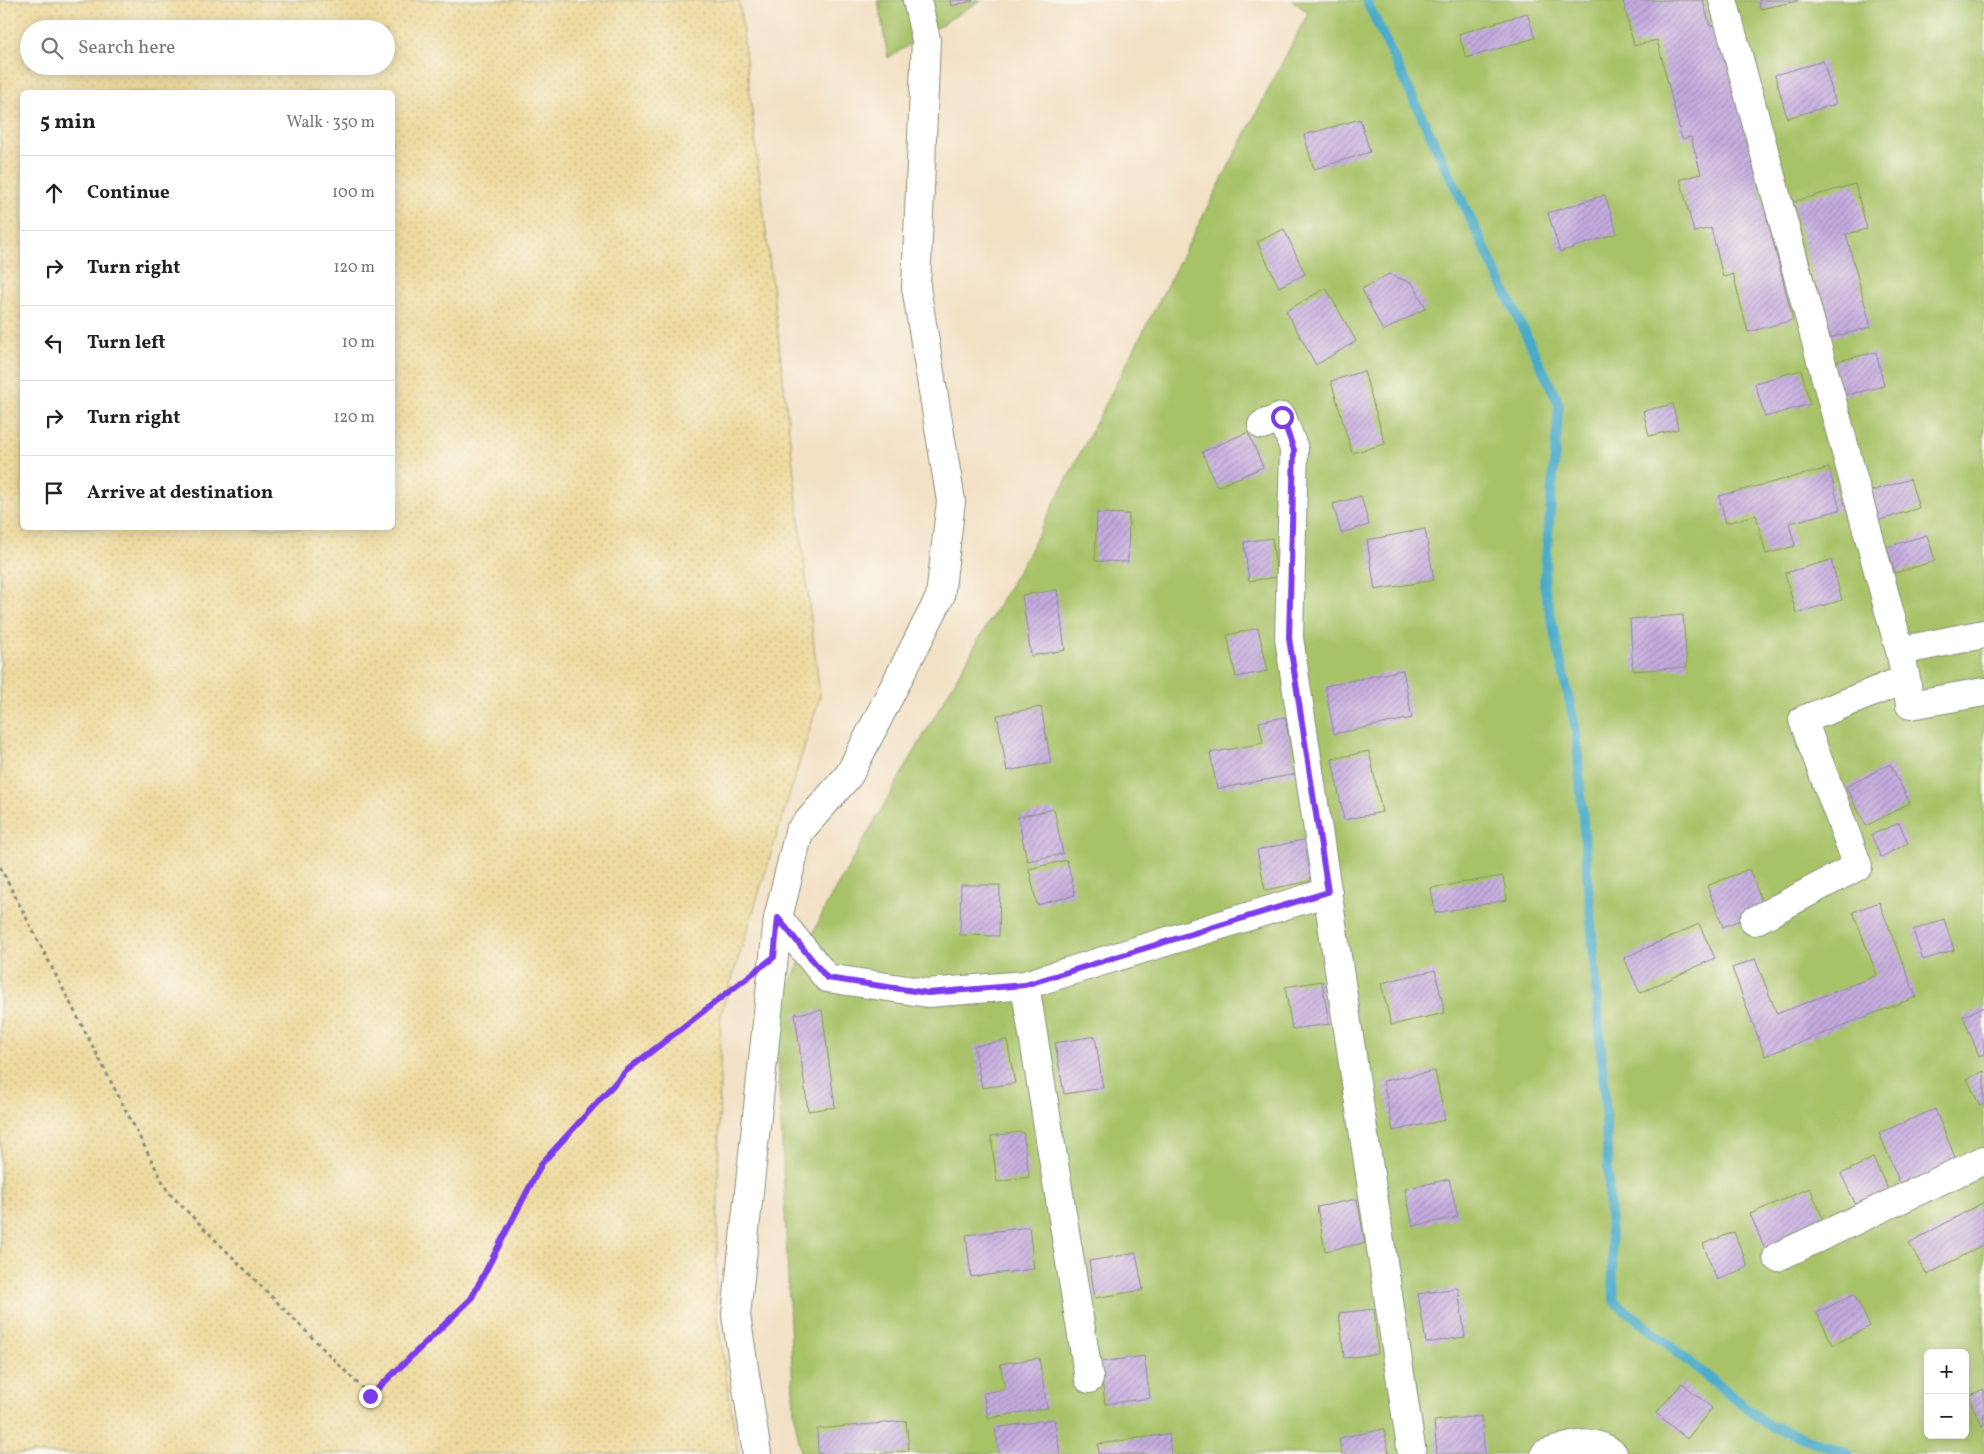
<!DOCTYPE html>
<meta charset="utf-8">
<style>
body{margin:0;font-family:Vollkorn,serif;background:#f6f6f6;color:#202124}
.controls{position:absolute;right:15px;bottom:15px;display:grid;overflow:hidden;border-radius:8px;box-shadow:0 2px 12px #0003}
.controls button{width:45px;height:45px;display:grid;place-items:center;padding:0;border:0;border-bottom:1px solid #e0e0e0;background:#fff;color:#202124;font:25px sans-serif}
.stop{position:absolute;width:15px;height:15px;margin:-11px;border:4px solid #7c3aed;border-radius:50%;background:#fff}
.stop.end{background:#7c3aed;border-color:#fff;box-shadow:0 1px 5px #0008}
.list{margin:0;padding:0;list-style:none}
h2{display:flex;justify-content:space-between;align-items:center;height:65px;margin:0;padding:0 20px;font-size:21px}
h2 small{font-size:16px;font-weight:400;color:#757577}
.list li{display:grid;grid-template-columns:32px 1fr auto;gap:15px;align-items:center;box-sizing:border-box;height:75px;padding:0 20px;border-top:1px solid #e0e0e0}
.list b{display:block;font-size:19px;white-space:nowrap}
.list em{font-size:16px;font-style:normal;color:#757577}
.icon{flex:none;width:28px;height:28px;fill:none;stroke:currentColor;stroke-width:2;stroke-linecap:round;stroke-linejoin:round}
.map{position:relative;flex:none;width:1984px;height:1454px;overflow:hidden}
.search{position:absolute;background:#fff;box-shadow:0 2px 12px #0003;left:20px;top:20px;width:375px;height:55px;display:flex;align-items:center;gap:12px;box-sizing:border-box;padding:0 18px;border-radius:28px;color:#757577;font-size:19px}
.panel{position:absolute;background:#fff;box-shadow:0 2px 12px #0003;left:20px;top:90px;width:375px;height:440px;border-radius:8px}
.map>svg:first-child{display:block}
.green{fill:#a8c268;stroke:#64804e;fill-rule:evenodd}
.sand{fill:url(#sand-dots);stroke:#868c69;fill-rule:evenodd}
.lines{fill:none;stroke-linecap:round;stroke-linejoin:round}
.stream{stroke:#49abc8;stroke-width:10}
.building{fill:url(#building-hatch)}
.minor-casing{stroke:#898f7d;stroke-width:30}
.path{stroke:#898f7d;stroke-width:3;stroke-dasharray:4 4;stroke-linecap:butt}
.minor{stroke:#fff;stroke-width:28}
.route{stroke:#7c3aed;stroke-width:6}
</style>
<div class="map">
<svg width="1984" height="1454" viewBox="0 0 1984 1454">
<defs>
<pattern id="sand-dots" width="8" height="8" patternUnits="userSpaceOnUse" patternTransform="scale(1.25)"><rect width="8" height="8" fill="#eeda9e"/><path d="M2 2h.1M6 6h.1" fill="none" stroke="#ccbc89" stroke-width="1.8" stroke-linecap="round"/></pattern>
<pattern id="building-hatch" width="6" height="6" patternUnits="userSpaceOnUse" patternTransform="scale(1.25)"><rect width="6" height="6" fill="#c5abe0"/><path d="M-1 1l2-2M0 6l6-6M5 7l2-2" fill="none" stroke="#9f8cb6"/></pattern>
</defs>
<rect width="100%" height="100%" fill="#fbf7ec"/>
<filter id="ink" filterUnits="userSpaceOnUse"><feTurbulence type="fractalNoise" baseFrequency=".02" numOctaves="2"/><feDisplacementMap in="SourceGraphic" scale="10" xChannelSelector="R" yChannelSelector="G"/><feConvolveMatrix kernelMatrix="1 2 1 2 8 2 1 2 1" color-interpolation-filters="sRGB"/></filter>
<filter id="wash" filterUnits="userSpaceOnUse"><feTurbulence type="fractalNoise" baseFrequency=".0096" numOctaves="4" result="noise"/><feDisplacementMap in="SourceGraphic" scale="20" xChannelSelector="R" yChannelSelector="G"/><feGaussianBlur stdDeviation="1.12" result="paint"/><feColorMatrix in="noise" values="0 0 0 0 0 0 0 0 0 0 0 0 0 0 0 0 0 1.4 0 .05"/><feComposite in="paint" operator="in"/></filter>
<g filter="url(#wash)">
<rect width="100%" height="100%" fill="#f3e1c6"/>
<!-- green -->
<path class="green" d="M878,0H981L888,58Z
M1292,0H1984V1454H801L794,1413L776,1012L828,902L1029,552L1308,13ZM1928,1353H1965V1435H1928Z"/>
<!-- sand -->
<path class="sand" d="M0,0H739L820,697L721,1014L716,1310L738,1454H0ZM29,29H386V66H29ZM22,92H392V528H22Z"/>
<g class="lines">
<!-- stream -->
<path class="stream" d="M1366,0L1559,404L1544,585L1576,731L1604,1085L1614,1301L1768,1425L1848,1454"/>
</g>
<g id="blocks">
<!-- building -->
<path class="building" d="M950,0H973V1L951,6Z
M1623,0H1703L1710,26L1718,24L1793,320L1748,332L1733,274L1723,277L1711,228L1694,232L1680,179L1701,174L1691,137L1682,139L1657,40L1634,46Z
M1759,0H1798V1L1760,9Z
M1527,13L1535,38L1466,58L1459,34Z
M1823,61L1836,104L1787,118L1775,75Z
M1360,119L1370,152L1314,169L1304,135Z
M1855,184L1867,229L1846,234L1871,327L1830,338L1793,202Z
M1605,195L1617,233L1560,252L1548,213Z
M1284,229L1305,274L1279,287L1257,242Z
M1389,274L1413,284L1426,308L1383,331L1362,289Z
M1326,288L1356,341L1316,365L1286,311Z
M1876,352L1884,386L1842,396L1834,362Z
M1801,370L1810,404L1765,417L1755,383Z
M1364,371L1385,444L1352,453L1331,381Z
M1673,404L1678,429L1649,436L1643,411Z
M1248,432L1263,467L1217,487L1202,452Z
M1829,468L1840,510L1789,523L1795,546L1766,554L1756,515L1726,523L1719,496Z
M1910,479L1919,508L1877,521L1868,492Z
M1361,496L1369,525L1341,533L1333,504Z
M1097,513L1129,514L1128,562L1095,561Z
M1425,529L1434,580L1375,590L1367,540Z
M1927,535L1935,561L1895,573L1887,547Z
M1272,538L1277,577L1249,581L1244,542Z
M1831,560L1842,600L1796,613L1785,573Z
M1057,590L1065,650L1031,656L1022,595Z
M1683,615L1687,667L1633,671L1630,619Z
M1258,628L1268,671L1236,677L1227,635Z
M1403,670L1412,718L1334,734L1325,686Z
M1041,707L1051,763L1007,771L997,715Z
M1285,717L1296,774L1217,789L1210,753L1263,743L1259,722Z
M1369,751L1382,812L1344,820L1332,759Z
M1890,764L1910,803L1866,826L1846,787Z
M1054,809L1063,854L1027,861L1018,817Z
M1899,823L1908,843L1881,857L1871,835Z
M1312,838L1321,879L1265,890L1257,850Z
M1067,860L1075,895L1037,905L1029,869Z
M1749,869L1765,910L1723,927L1707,886Z
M1503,876L1507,900L1435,913L1431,888Z
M961,885H1000L999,936L960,935Z
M1879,902L1916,997L1765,1056L1732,968L1755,959L1777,1014L1877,975L1853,912Z
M1944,919L1954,950L1923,960L1913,930Z
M1699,924L1715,958L1640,993L1624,958Z
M1435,970L1445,1013L1391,1025L1381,983Z
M1322,981L1329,1024L1292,1029L1285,987Z
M1984,1007V1054L1979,1056L1963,1016Z
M822,1010L835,1107L808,1111L795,1014Z
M1095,1036L1103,1088L1064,1094L1055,1043Z
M1007,1040L1015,1083L982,1088L974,1046Z
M1435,1071L1445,1120L1393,1131L1383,1081Z
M1984,1071V1104L1980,1106L1967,1079Z
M1935,1109L1958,1164L1902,1188L1879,1133Z
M1023,1132L1029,1177L997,1182L991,1136Z
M1873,1158L1889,1191L1857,1207L1841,1174Z
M1449,1179L1458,1217L1413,1226L1405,1189Z
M1810,1188L1827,1228L1767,1254L1750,1214Z
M1357,1199L1365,1243L1325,1251L1317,1207Z
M1984,1202V1244L1927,1275L1909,1243Z
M1029,1227L1034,1269L971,1277L966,1235Z
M1734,1232L1748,1267L1717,1280L1703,1244Z
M1136,1253L1143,1290L1095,1298L1089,1261Z
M1458,1288L1465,1337L1426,1343L1418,1294Z
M1854,1294L1870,1326L1833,1345L1817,1313Z
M1374,1309L1378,1354L1344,1358L1339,1313Z
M1144,1356L1150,1398L1105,1404L1100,1362Z
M1039,1358L1047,1408L988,1418L983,1393L1005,1389L1000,1364Z
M1682,1383L1712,1408L1687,1439L1656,1413Z
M1984,1389V1425L1982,1426L1968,1396Z
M1481,1416L1485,1454H1437L1434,1421Z
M1054,1419L1060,1454H999L995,1428Z
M906,1421L909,1451L874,1454H818L817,1429Z
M1384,1429L1389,1454H1342L1339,1438Z
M1169,1434L1171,1454H1099L1098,1444Z"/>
</g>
</g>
<g filter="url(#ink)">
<use href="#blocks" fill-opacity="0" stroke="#898f7d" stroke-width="1"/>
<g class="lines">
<!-- minor casing -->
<g class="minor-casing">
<path id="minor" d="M917,0L926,40L916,287L951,501L940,597L849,775L799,832L778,918L827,978L928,993L1025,985L1328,892
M1723,0L1900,651L1906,679L1803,720L1858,866L1754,921
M1262,425L1282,417L1294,449L1289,638L1412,1454
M1900,651L1984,634
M1906,679L1910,705L1984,692
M1025,985L1089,1379
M1777,1257L1984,1160
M757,1454L736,1315L778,918
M1545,1454C1568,1447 1593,1436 1613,1454"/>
</g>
<!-- path -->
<path class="path" d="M0,867L168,1192L370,1396L471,1299L542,1163L626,1071L739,983"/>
<!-- minor -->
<use href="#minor" class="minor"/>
</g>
</g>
<g class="lines" filter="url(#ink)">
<!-- route -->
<path class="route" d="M370,1396L471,1299L542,1163L626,1071L774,957L778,918L827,978L928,993L1025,985L1328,892L1289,638L1294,450L1282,417"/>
</g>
</svg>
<div class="controls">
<button>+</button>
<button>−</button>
</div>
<div class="stop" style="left:1282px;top:417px"></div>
<div class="stop end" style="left:370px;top:1396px"></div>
<div class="search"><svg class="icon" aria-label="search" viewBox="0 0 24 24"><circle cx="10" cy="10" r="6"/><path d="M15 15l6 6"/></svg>Search here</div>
<section class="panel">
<h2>5 min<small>Walk · 350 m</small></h2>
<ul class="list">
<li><svg class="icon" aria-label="ahead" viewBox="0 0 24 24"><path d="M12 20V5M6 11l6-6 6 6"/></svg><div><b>Continue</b></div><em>100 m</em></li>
<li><svg class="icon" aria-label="right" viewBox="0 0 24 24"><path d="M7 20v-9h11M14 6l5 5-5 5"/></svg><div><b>Turn right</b></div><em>120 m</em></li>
<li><svg class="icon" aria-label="left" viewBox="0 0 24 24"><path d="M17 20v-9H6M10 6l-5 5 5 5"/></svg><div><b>Turn left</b></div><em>10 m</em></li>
<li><svg class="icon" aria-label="right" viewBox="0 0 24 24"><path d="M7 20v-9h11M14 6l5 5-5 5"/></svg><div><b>Turn right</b></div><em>120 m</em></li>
<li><svg class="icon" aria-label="arrive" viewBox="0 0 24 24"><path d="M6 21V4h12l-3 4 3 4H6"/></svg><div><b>Arrive at destination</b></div></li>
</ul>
</section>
</div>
